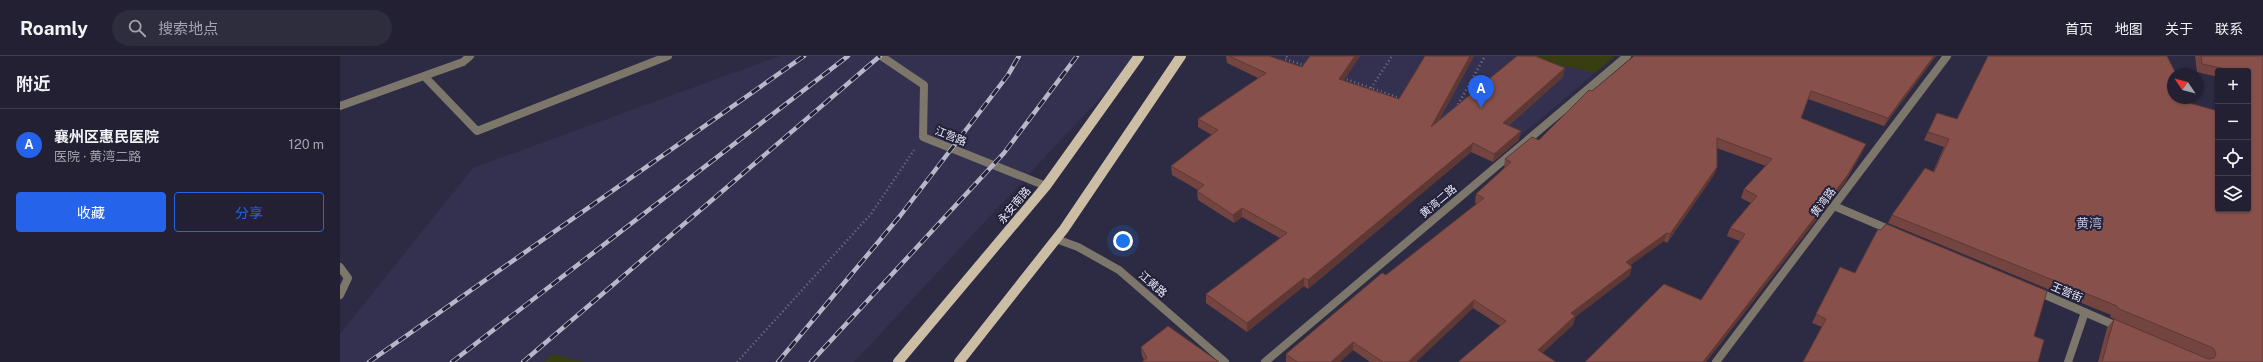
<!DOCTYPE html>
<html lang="zh">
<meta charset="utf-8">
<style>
body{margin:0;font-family:"Public Sans","Noto Sans SC",sans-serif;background:#2e2d3e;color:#f1f3f6}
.controls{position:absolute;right:12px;top:12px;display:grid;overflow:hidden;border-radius:4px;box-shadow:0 1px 3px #0004}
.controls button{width:36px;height:36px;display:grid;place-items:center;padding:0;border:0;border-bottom:1px solid #3f3e4d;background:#222032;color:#f1f3f6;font:20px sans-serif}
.compass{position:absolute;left:1827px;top:12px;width:36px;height:36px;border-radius:50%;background:#222032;box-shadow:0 1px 3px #0004;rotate:305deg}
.you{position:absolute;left:783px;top:185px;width:14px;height:14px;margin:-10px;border:3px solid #fff;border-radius:50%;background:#1a73e8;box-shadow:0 0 0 6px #1a73e833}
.badge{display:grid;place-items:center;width:26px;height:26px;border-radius:50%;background:#2563eb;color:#fff;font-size:13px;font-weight:700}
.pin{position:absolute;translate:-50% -33px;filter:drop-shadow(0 1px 2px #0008)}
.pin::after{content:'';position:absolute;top:21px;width:14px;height:12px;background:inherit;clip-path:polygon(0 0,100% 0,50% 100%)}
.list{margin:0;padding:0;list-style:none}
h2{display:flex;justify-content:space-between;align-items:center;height:52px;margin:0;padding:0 16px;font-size:17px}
h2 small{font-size:13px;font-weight:400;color:#a2a3ac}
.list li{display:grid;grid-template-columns:26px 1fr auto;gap:12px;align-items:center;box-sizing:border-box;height:72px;padding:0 16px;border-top:1px solid #3f3e4d}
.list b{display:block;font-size:15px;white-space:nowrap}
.list p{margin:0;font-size:13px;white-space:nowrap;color:#a2a3ac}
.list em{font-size:13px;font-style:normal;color:#a2a3ac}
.actions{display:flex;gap:8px;padding:12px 16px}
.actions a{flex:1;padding:9px 0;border:1px solid #2563eb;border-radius:4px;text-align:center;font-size:14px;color:#2563eb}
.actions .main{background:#2563eb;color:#fff}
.icon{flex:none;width:22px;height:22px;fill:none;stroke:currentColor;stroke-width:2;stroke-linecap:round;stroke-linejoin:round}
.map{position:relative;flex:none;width:1923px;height:306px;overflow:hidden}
header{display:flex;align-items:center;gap:24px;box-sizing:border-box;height:56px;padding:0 20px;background:#222032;border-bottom:1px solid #3f3e4d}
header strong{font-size:19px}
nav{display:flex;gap:22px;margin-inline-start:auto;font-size:14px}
.search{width:280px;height:36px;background:#2e2d3e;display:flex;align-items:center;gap:10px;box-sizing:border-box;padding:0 14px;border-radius:22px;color:#a2a3ac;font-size:15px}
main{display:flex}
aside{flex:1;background:#222032}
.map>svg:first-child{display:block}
.built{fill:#343150}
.green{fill:#383e10}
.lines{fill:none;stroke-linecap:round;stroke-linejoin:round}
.path{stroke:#747287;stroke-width:2.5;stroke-dasharray:1 3;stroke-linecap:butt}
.street{stroke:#7d766a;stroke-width:8}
.primary{stroke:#cbbea5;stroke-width:10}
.rail-casing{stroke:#b8b7c9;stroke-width:4.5}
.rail{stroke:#232139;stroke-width:3;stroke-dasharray:9;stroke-linecap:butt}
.wall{fill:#744540}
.shaded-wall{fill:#5e3834}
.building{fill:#87504a;stroke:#5e3834}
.labels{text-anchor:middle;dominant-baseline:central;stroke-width:4;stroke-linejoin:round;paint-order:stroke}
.street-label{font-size:11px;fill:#eaeafa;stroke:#232139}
.quarter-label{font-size:13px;fill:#bcbada;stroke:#232139}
</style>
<header>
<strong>Roamly</strong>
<div class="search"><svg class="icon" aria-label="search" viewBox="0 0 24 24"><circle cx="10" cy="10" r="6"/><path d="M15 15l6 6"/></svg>搜索地点</div>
<nav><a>首页</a><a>地图</a><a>关于</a><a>联系</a></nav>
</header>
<main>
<aside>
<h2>附近<small></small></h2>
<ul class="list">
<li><span class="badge">A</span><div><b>襄州区惠民医院</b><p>医院 · 黄湾二路</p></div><em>120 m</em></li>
</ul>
<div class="actions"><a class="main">收藏</a><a>分享</a></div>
</aside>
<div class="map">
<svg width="1923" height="306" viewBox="0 0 1923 306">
<rect width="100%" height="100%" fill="#2d2b43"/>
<!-- built -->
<path class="built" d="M440,0H799L514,306H0V278L133,112Z
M920,0H1275L1172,87L925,4Z"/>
<!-- green -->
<path class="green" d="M1183,0H1275L1255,17Z
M213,298L244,306H204Z"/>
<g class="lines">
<!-- path -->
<path class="path" d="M947,0L945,3L966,10
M1003,22L1062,43
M1031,32L1052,0
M1116,52L1145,0
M397,306L531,158L574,94"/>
<!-- street -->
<path class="street" d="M541,0L584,29L583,81L706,130
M84,20L137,75L328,0
M0,50L123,6L130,0
M1494,150L1553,175
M716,183L738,191L779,214L885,306
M0,211L8,222L0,239
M1696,235L1779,271
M925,306L1287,0
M1376,306L1607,0
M1728,306L1745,256"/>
<!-- primary -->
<path class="primary" d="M558,306L706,130L799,0
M619,306L724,173L841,0"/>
<!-- rail casing -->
<g class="rail-casing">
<path id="rail" d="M29,306L464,0
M112,306L508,0
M183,306L540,0
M438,306L560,160L668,19L679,0
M471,306L664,97L737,0"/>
</g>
<!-- rail -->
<use href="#rail" class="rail"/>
</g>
<!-- wall -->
<path class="wall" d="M886,0H929L962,11L1020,0L1003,25L1059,43L1134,0L1098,66L1223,21L1168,70L1179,84L1153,106L1131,96L968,233L964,230L907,276L866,247V238L940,182L902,161L894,167L858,144L857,135L858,134L832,119L831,110L872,79L858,71V63L918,22L887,7Z
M1294,0H1596L1544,70L1468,43L1461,62L1526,88L1522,96L1504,128L1366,306H1245L1361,244L1400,185L1387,180L1390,172L1411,147L1401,142L1404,133L1426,110L1377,92V111L1374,119L1327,187L1324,185L1290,209V219L1235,261L1233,269L1202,297L1133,252L1076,306H1030L1013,294L1000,306H946V298L1137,148L1135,147L1136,138L1165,112L1164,111L1165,103L1199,84L1252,35Z
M1855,0H1923V306H1758L1767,272L1774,263L1866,302L1770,261L1771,259L1548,167L1552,159L1593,116L1604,91L1584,84L1597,57L1878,153L1908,15H1878V21L1857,16Z
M1500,211L1515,217L1694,280L1482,271L1472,267Z
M801,291L879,306L804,304L802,300Z"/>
<!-- shaded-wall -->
<path class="shaded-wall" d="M1015,0H1020L999,32V23Z
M1130,0H1134L1090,80L1091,71Z
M1594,0H1596L1544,70L1548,62Z
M1225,12L1223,21L1161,76L1163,67Z
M1181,75L1179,84L1153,106L1154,98Z
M1133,87L1131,96L968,233V224Z
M1526,88L1522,96L1504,128L1366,306H1363Z
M1377,111L1374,119L1327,187L1330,178Z
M902,152V161L894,167L893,159Z
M1327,177L1324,185L1284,214L1286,206Z
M1292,211L1290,219L1235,261L1233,269L1196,303L1198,294L1231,257Z
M964,222V230L907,276V267Z
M1134,244L1133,252L1076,306H1068Z
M1013,286V294L1000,306H991Z"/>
<!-- building -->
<path class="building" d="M889,0H929L962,11L970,0H1015L999,23L1059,43L1085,0H1130L1091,71L1177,0H1195L1225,12L1163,67L1181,75L1154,98L1133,87L968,224L964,222L907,267L866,238L947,177L902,152L893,159L857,135L864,129L831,110L878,74L858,63L926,17Z
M1294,0H1594L1548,62L1471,35L1461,62L1526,88L1507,120L1363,306H1245L1324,228L1361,244L1405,178L1390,172L1417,140L1404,133L1432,103L1377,82V111L1330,178L1327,177L1286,206L1292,211L1231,257L1235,260L1198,294L1216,306H1118L1166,265L1134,244L1068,306H1043L1013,286L991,306H957L946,298L1042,217L1046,219L1144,142L1136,138L1171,106L1165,103L1192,81L1199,84L1249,34L1252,35Z
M1648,0H1827L1836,18H1833V42H1847L1849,47L1878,55V153H1908V15H1895L1862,8L1861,0H1923V306H1762L1774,263L1868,303L1874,302L1876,297L1873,292L1777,252V250L1552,159L1585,112L1594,116L1609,83L1588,76L1597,57L1617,63Z
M1546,168L1707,235L1694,280L1704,284L1698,306H1463L1486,263L1476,258L1500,211L1515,217L1538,173L1541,174Z
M828,270L879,306H802L807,302L801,291Z"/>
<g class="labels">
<!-- street labels -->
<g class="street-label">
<text transform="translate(611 80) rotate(22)">江营路</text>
<text transform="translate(1098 145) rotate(-40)">黄湾二路</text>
<text transform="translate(1483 146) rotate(-53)">黄湾路</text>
<text transform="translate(674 149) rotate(-50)">永安南路</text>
<text transform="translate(813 228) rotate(41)">江黄路</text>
<text transform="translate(1727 236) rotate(23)">王营街</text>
</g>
<!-- quarter labels -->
<g class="quarter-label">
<text x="1749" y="167">黄湾</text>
</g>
</g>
</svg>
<div class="controls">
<button>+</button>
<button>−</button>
<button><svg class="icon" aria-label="locate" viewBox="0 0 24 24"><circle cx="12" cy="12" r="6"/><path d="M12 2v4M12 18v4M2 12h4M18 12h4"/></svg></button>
<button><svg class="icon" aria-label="layers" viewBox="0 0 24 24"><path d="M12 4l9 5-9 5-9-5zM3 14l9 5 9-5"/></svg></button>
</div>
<svg class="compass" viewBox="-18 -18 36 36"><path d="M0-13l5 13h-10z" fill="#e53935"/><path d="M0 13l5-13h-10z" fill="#a2a3ac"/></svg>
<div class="you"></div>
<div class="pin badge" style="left:1141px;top:52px">A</div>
</div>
</main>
